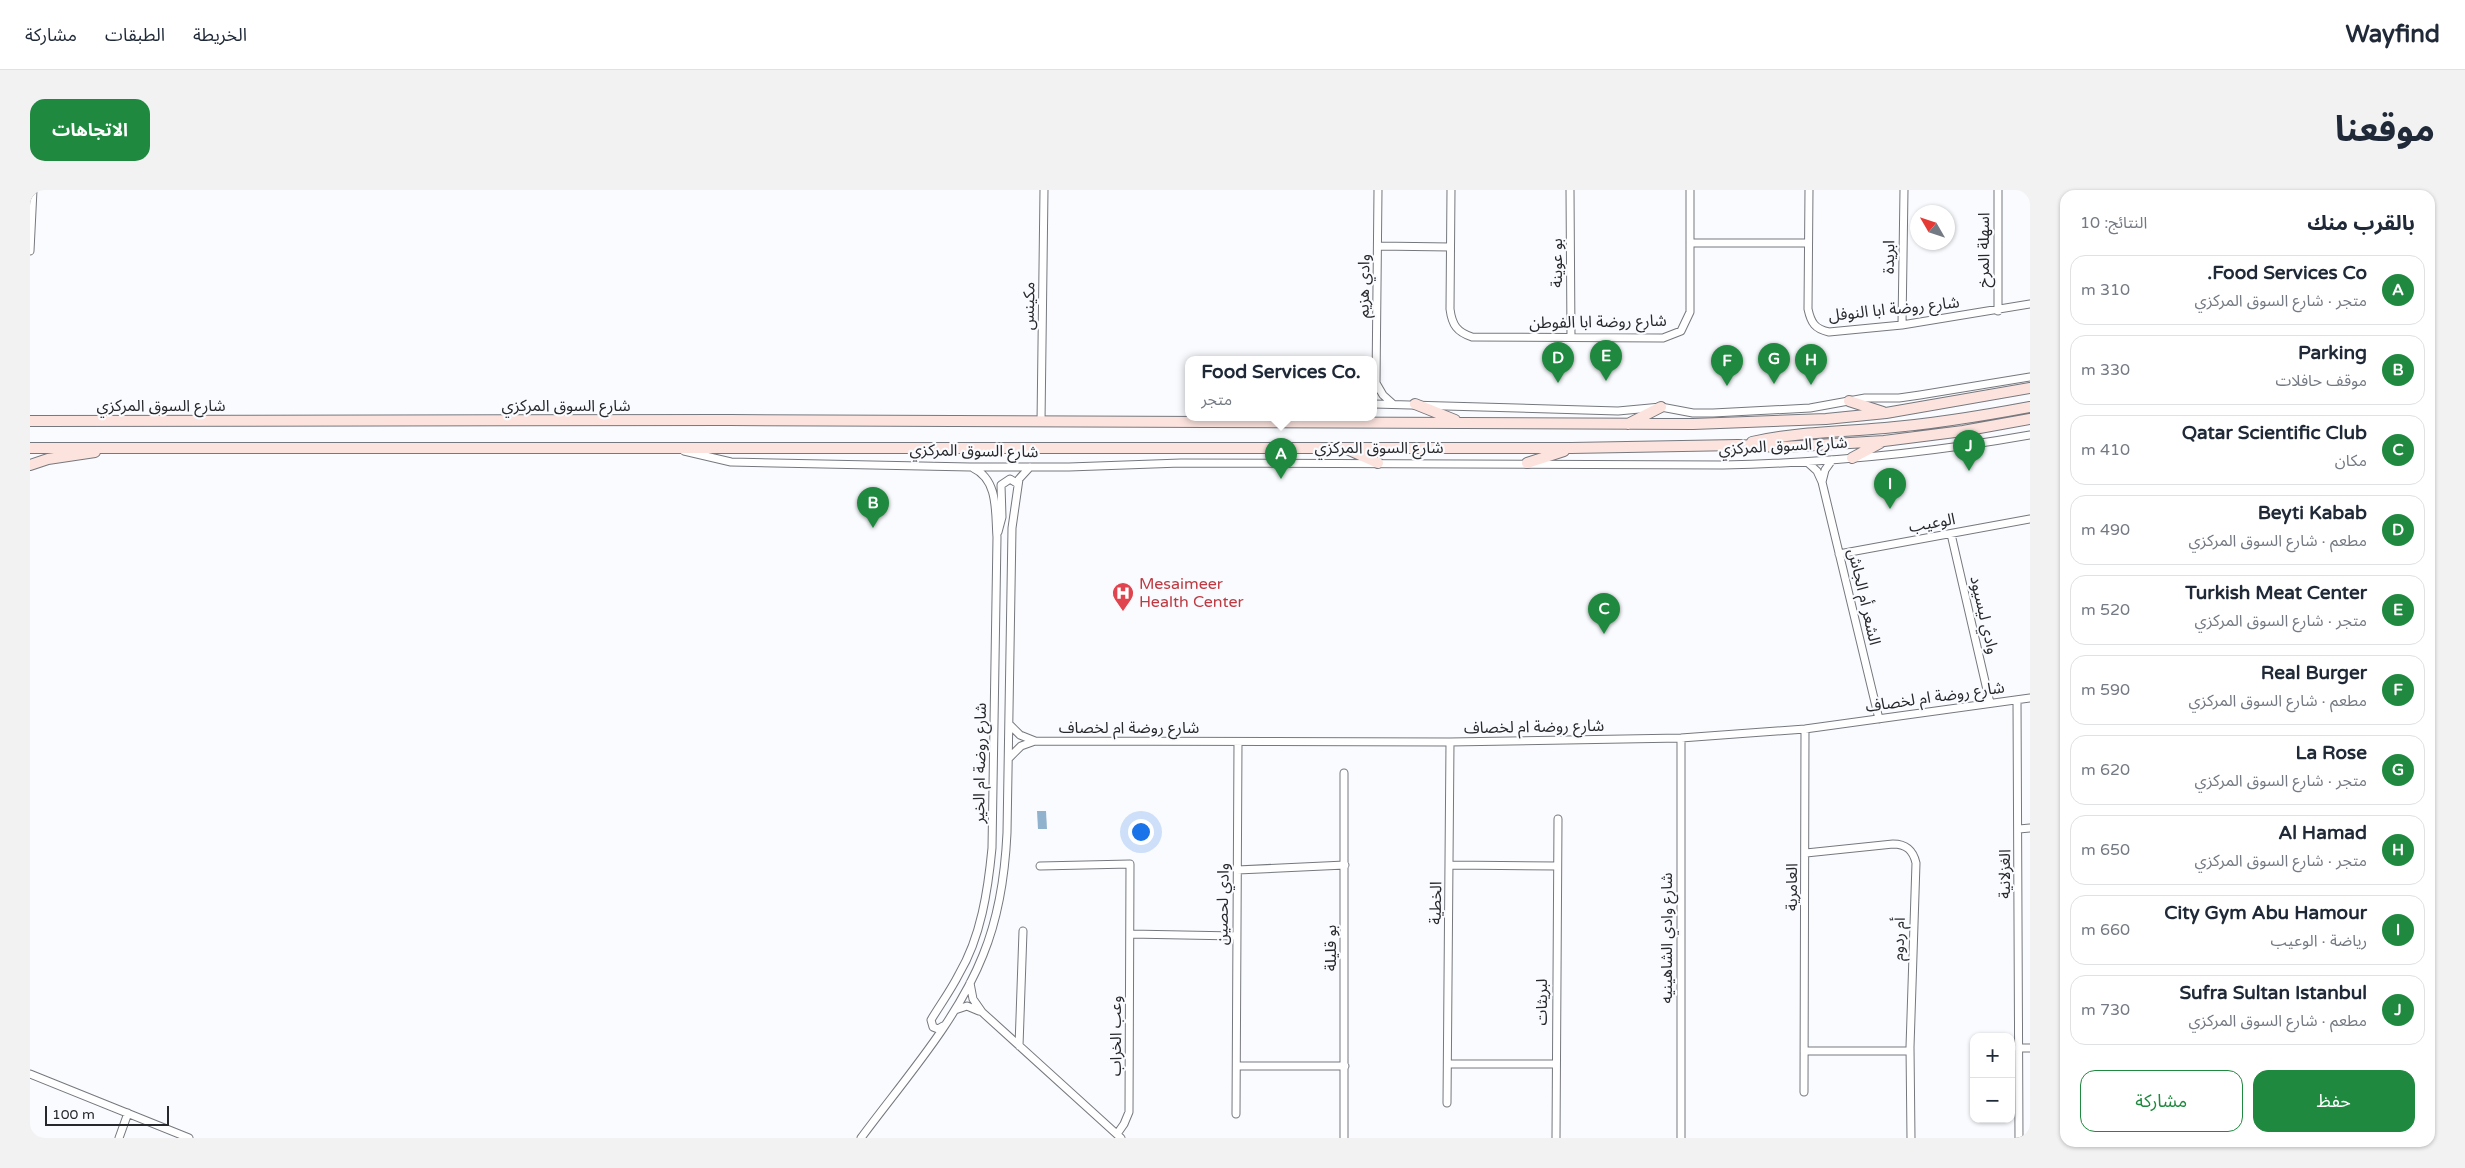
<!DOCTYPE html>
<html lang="ar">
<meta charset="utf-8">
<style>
body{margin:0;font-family:"Varela Round","Noto Sans Arabic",sans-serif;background:#f2f2f3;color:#1f2937;direction:rtl}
.controls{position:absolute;right:15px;bottom:15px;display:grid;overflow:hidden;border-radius:10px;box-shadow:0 1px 4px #0004}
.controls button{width:45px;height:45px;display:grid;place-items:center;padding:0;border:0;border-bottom:1px solid #e0e1e3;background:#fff;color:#1f2937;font:25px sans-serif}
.compass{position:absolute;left:1880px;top:15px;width:45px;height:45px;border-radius:50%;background:#fff;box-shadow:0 1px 4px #0004;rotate:309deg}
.scale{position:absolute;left:15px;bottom:12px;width:124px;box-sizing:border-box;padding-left:5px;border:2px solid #27282b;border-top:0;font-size:14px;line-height:18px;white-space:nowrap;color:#27282b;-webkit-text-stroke:4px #fafbfe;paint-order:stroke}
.you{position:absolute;left:1110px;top:641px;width:18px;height:18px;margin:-12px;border:4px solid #fff;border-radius:50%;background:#1a73e8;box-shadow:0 0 0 8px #1a73e833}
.badge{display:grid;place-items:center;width:32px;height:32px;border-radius:50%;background:#1f893f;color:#fff;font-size:16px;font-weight:700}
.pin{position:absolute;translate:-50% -41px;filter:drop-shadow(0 1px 2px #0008)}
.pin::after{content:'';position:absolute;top:26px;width:18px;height:15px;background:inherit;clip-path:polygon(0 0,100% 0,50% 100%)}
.popup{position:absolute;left:1155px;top:166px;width:192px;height:65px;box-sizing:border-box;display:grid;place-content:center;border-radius:10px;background:#fff;filter:drop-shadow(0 1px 4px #0005);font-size:16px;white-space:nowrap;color:#747a83}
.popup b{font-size:19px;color:#1f2937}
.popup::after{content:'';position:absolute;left:50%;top:100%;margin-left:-10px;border:10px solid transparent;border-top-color:#fff}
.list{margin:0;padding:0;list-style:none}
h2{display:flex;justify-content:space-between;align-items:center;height:65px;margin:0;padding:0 20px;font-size:21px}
h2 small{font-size:16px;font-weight:400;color:#747a83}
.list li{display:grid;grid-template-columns:32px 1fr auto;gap:15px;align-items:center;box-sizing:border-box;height:70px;margin:0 10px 10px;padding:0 10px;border:1px solid #e0e1e3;border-radius:15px}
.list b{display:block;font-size:19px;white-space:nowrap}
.list p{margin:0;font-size:16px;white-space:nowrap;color:#747a83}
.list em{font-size:16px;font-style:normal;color:#747a83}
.actions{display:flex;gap:10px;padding:15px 20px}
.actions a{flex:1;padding:11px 0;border:1px solid #1f893f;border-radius:15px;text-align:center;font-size:18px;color:#1f893f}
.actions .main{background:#1f893f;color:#fff}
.map{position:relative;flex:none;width:2000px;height:948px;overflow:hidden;direction:ltr;border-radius:15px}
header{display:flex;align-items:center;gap:30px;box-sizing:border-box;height:70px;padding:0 25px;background:#fff;border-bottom:1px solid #e0e1e3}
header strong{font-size:24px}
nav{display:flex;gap:28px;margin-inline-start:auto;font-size:18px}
.intro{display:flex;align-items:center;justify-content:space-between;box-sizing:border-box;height:120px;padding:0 30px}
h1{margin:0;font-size:35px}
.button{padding:12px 22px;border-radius:15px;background:#1f893f;color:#fff;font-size:18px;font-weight:700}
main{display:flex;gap:30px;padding:0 30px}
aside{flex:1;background:#fff;border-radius:15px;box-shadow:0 1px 4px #0004}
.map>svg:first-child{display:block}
.water{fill:#91b2cc}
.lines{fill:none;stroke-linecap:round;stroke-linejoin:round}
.minor-casing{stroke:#75787e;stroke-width:9}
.secondary-casing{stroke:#75787e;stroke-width:12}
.minor{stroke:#fff;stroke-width:7}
.secondary{stroke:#fce3de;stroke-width:10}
.labels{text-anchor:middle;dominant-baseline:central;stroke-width:4.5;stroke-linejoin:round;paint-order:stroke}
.street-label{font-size:16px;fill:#27282b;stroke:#fafbfe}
.health-label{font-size:16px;fill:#be3a42;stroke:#fafbfe;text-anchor:start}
</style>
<header>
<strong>Wayfind</strong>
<nav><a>الخريطة</a><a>الطبقات</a><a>مشاركة</a></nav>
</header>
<div class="intro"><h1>موقعنا</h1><a class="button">الاتجاهات</a></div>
<main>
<aside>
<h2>بالقرب منك<small>النتائج: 10</small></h2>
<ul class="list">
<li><span class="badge">A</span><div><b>Food Services Co.</b><p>متجر · شارع السوق المركزي</p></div><em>310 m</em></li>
<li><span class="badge">B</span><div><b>Parking</b><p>موقف حافلات</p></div><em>330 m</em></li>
<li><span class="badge">C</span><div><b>Qatar Scientific Club</b><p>مكان</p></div><em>410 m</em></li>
<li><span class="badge">D</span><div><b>Beyti Kabab</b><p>مطعم · شارع السوق المركزي</p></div><em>490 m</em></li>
<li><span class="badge">E</span><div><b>Turkish Meat Center</b><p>متجر · شارع السوق المركزي</p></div><em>520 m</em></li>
<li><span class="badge">F</span><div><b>Real Burger</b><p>مطعم · شارع السوق المركزي</p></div><em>590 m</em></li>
<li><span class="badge">G</span><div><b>La Rose</b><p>متجر · شارع السوق المركزي</p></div><em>620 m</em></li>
<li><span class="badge">H</span><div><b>Al Hamad</b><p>متجر · شارع السوق المركزي</p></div><em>650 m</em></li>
<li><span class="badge">I</span><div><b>City Gym Abu Hamour</b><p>رياضة · الوعيب</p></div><em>660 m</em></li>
<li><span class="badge">J</span><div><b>Sufra Sultan Istanbul</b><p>مطعم · شارع السوق المركزي</p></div><em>730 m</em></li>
</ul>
<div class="actions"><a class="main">حفظ</a><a>مشاركة</a></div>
</aside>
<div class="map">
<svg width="2000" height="948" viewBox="0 0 2000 948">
<rect width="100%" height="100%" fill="#fafbfe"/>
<!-- water -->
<path class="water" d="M1007,621H1016L1017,639H1008Z"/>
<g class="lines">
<!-- minor casing -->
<g class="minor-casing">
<path id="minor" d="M1421,0L1420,119C1422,135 1427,142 1442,147L1633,148L1651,141L1660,122V0
M1540,0L1541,147
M1779,0L1778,119C1781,133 1785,139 1799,142L1872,135L2000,114
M1968,0V121
M1661,53H1778
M1348,56L1420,57
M0,61L3,0
M1872,135L1874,0
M1346,193L1353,205L1363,214
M1344,201L1346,193L1348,0
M1344,214L1588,221L1631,217L1663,223H1683L1780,218L1835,208H1869L1890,205L2000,187
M1011,232L1014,0
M654,261L701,272L940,277H1039L1151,273L1693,275C1796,273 1899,263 2000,245
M1777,272L1787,281L1792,292L1849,529
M1792,292L1795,280L1802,270
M968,342L972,327L971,295L980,289L988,294
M1921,344L1960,513
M1809,364L2000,329
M1987,510L1989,948
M979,534L990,545L1005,551L1420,552L1651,548L1775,539L2000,508
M979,568L991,556L1005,551
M1314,583V948
M1989,639L2000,638
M1776,663L1863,654C1876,654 1883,660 1886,673L1880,857L1881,948
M1420,675L1527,676
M1010,676L1100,674L1099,922L1094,934L1087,944
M1207,680L1315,675
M1100,744L1206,746
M940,793L943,809L952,822L1091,948
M925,820L937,816L949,821
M913,836L908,839L903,837L901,830C910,815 921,800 929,784C951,747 958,700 962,658L967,347C965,323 969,290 943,278
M989,856L993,741
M1988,858H2000
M1774,861H1880
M1418,874H1526
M1207,876H1315
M0,884L159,948
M1774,902L1775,539
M1417,913L1420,552
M1206,924L1208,552
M89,948L98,923
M831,948C873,891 927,831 953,765C969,726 975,685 977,643L982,338L989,289L1000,277
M1526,948L1528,629
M1651,948V548"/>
</g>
<!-- secondary casing -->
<g class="secondary-casing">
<path id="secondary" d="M1819,211L1853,222
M1385,214L1425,230
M0,231L699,230L1663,234L1796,229L1856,223L2000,198
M1598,234L1631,217
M1722,252C1766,242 1810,242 1855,238C1904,234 1952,226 2000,217
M0,258H1541L1708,255L1752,257L1854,251L1933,241L2000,229
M1317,259L1348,273
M1822,268L1850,253
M1497,273L1534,261
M0,275L18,269L65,262"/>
</g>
<!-- minor -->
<use href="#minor" class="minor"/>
<!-- secondary -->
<use href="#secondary" class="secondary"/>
</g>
<!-- icons -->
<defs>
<g id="hospital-pin" transform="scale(1.125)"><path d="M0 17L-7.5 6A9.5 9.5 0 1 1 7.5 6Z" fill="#e0444e" stroke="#fafbfe"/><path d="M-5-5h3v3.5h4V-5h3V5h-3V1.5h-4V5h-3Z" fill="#fff"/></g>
</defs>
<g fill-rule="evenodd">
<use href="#hospital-pin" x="1093" y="403"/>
</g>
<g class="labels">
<!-- street labels -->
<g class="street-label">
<text transform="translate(1954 60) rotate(-90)">اسهلة المرخ</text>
<text transform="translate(1859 67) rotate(-89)">ابريدة</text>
<text transform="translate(1527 73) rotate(-90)">بو عوينة</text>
<text transform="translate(1334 96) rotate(-89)">وادي هزيم</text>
<text transform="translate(999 116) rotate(-89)">مكينس</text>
<text transform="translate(1864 119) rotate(-6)">شارع روضة ابا النوفل</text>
<text transform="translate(1568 132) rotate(-1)">شارع روضة ابا الفوطن</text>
<text x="131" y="216">شارع السوق المركزي</text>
<text x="536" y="216">شارع السوق المركزي</text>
<text transform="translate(1753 256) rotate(-3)">شارع السوق المركزي</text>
<text x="1349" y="258">شارع السوق المركزي</text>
<text transform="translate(944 261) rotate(1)">شارع السوق المركزي</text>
<text transform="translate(1902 333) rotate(-10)">الوعيب</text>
<text transform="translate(1834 407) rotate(77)">الشعر أم الجاش</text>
<text transform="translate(1954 425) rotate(77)">وادي ليسيود</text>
<text transform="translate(1905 507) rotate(-8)">شارع روضة ام لخصاف</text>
<text transform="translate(1504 537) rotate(-1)">شارع روضة ام لخصاف</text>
<text x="1099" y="538">شارع روضة ام لخصاف</text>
<text transform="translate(950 573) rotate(-89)">شارع روضة ام الخير</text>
<text transform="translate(1975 684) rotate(-90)">الغزلانية</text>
<text transform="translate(1762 697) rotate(-90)">العامرية</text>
<text transform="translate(1406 713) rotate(-89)">الخطية</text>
<text transform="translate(1193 714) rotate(-89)">وادي لحصين</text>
<text transform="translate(1637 748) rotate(-90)">شارع وادي الشاهينيه</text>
<text transform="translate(1869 749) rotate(-88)">أم ردوم</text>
<text transform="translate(1301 758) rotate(-90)">بو قليلة</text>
<text transform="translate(1512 812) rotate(-90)">لبريثات</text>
<text transform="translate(1086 846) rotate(-90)">وعب الخراب</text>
</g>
<!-- health labels -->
<g class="health-label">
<text x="1109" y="394">Mesaimeer<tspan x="1109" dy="18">Health Center</tspan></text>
</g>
</g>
</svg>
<div class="controls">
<button>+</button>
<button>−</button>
</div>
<svg class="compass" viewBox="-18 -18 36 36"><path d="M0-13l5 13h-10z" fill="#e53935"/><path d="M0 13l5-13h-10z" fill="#747a83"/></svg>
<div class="scale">100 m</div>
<div class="you"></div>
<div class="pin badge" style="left:1251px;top:289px">A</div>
<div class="popup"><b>Food Services Co.</b>متجر</div>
<div class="pin badge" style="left:843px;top:338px">B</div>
<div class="pin badge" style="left:1574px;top:444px">C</div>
<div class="pin badge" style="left:1528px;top:193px">D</div>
<div class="pin badge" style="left:1576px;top:191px">E</div>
<div class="pin badge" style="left:1697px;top:196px">F</div>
<div class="pin badge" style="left:1744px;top:194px">G</div>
<div class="pin badge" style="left:1781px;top:195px">H</div>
<div class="pin badge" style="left:1860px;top:319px">I</div>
<div class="pin badge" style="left:1939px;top:281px">J</div>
</div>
</main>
